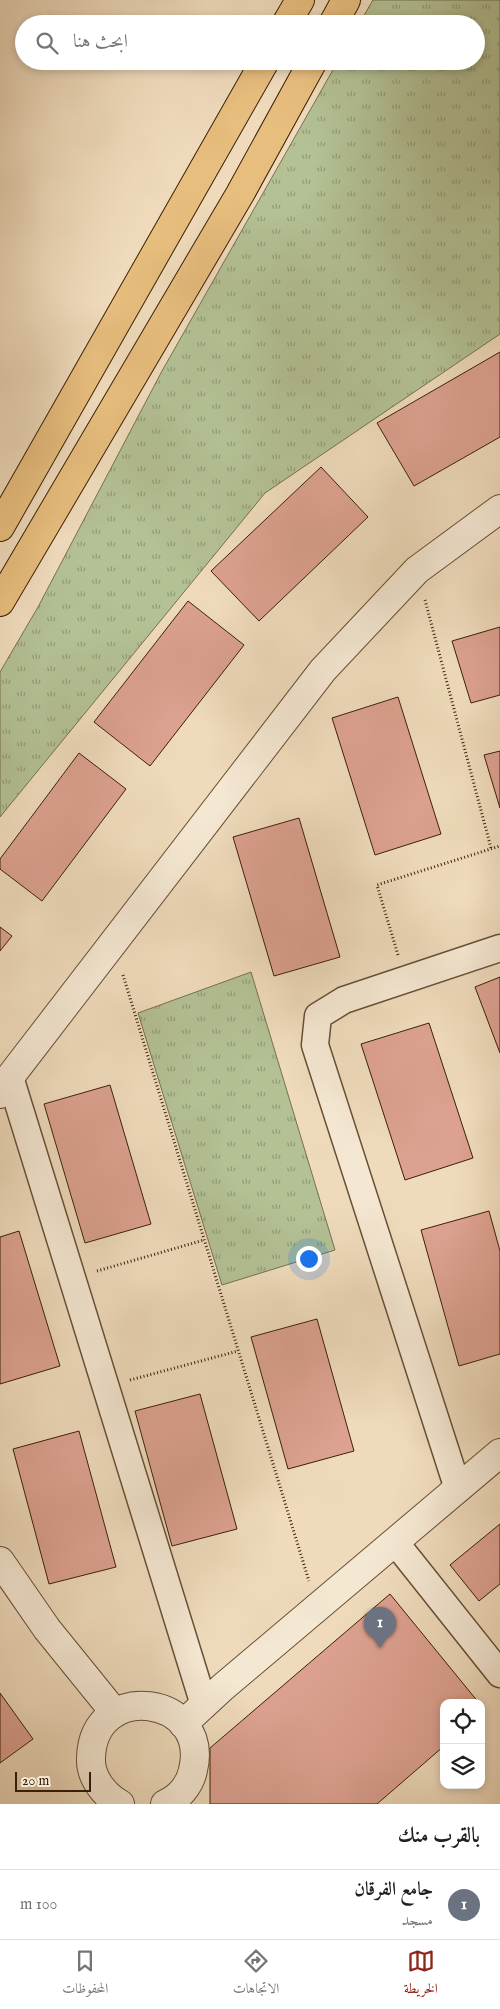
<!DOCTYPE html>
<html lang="ar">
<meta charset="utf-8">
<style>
body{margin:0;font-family:"IM FELL English",Amiri,serif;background:#f2f2f2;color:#202124;direction:rtl}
.controls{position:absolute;right:15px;bottom:15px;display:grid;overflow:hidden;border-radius:10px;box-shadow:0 2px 8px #0003}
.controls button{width:45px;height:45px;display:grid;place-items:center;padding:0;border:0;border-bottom:1px solid #e0e0e0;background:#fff;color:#202124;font:25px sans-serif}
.scale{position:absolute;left:15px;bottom:12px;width:76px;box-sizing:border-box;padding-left:5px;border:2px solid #3b2008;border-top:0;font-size:14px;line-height:18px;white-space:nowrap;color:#3b2008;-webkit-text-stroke:4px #f5e8d3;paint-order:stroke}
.you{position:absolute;left:308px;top:1258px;width:18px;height:18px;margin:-12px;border:4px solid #fff;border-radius:50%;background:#1a73e8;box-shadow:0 0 0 8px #1a73e833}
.badge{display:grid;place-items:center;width:32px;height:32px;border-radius:50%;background:#8f2418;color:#fff;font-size:16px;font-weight:700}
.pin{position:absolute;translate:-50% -41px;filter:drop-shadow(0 1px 2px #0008)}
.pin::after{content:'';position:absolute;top:26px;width:18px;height:15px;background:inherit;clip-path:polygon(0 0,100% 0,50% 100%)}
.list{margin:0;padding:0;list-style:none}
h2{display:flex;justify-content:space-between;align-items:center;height:65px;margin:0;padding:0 20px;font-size:21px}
h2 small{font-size:16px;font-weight:400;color:#757577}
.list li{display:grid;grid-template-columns:32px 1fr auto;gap:15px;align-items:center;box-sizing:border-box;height:70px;padding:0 20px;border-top:1px solid #e0e0e0}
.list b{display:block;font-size:19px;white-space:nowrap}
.list p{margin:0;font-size:16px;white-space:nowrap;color:#757577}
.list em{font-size:16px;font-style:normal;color:#757577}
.icon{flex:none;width:28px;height:28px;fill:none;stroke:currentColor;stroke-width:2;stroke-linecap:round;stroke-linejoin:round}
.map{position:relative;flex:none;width:500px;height:1804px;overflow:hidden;direction:ltr}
.search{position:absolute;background:#fff;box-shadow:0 2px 8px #0003;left:15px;right:15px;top:15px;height:55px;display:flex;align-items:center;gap:12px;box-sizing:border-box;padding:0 18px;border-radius:28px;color:#757577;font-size:19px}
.sheet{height:135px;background:#fff}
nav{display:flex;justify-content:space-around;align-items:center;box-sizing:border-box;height:70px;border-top:1px solid #e0e0e0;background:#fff;font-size:14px;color:#757577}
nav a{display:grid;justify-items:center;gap:2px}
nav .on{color:#8f2418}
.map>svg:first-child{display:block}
.park{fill:url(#park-tufts);stroke:#77704e}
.building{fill:#dca190;stroke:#3b2008}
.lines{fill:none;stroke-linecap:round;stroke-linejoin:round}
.minor-casing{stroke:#684f35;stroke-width:29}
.tertiary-casing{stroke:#684f35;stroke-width:30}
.primary-casing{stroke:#3b2008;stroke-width:30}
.path{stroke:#3b2008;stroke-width:3;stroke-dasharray:1 2.5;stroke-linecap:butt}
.minor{stroke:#f5e8d3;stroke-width:26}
.tertiary{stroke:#f5e8d3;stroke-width:28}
.primary{stroke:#e8be7e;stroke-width:28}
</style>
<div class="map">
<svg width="500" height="1804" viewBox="0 0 500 1804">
<defs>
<pattern id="park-tufts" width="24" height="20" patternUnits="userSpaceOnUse" patternTransform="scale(1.25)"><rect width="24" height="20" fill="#b3c195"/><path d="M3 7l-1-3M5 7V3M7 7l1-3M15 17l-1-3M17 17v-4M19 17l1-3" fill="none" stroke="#939c78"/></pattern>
</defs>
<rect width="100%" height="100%" fill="#efdbbc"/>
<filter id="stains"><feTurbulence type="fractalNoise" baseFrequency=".004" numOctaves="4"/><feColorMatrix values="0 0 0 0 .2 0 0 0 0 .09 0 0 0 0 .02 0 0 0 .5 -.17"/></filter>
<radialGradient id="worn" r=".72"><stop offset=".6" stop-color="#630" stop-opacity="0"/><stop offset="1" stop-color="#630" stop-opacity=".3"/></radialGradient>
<!-- park -->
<path class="park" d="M373,0H500V334L265,493L0,817V672L38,607L162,371L338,61H476V24H359Z
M251,972L335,1250L222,1285L138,1013Z"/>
<!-- building -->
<path class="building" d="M500,352V437L414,486L377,423Z
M321,467L368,517L259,621L211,571Z
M188,601L244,645L150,766L94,722Z
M500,627V695L471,703L452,641Z
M398,697L441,834L375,855L332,718Z
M500,751V808L484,755Z
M79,753L126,789L42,901L0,869V859Z
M299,818L340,957L274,976L233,837Z
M0,927L12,936L0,951Z
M500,977V1053L475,987Z
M429,1023L473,1158L405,1180L361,1044Z
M110,1085L151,1224L85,1243L44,1104Z
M489,1211L500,1251V1354L459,1366L421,1230Z
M19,1231L60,1366L0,1384V1237Z
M317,1319L354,1451L288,1469L251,1337Z
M200,1394L237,1529L172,1546L135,1411Z
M79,1431L116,1567L49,1584L13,1449Z
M500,1524V1584L479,1601L450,1565Z
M390,1594L479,1703H444V1746L377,1804H210V1748Z
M0,1693L33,1739L0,1763Z"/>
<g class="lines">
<!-- minor casing -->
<g class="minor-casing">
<path id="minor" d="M10,1077L204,1705
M458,1489L315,1045L318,1016L344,1000L500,948
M395,1542L500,1674"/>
</g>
<!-- tertiary casing -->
<g class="tertiary-casing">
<path id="tertiary" d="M0,1094L10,1077L323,670L417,570L500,509
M0,1561L47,1629L115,1713
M183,1724L223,1687L500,1453
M120,1804C104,1795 90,1777 91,1758C93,1679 211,1695 193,1770C190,1785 179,1798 165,1804"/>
</g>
<!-- primary casing -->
<g class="primary-casing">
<path id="primary" d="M286,24L300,0
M333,24L346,0
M0,527L265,61
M0,602L240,194L313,61"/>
</g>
<!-- path -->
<path class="path" d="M425,600L491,848
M398,955L377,885L500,846
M123,975L309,1581
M97,1271L204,1240
M130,1380L238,1351"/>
<!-- minor -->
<use href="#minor" class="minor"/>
<!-- tertiary -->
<use href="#tertiary" class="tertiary"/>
<!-- primary -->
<use href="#primary" class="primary"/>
</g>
<rect width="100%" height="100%" filter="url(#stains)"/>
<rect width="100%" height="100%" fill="url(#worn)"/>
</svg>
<div class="controls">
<button><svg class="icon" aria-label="locate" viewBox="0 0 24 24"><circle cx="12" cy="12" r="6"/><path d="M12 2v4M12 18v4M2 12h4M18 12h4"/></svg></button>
<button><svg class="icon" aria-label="layers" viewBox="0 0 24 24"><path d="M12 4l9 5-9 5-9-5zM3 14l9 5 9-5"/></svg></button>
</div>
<div class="scale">20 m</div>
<div class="you"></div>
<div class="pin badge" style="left:380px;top:1648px;background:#6b7280">1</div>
<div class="search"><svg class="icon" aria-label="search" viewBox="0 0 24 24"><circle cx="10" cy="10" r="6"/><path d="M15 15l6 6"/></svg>ابحث هنا</div>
</div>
<section class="sheet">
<h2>بالقرب منك<small></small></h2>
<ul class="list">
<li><span class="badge" style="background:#6b7280">1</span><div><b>جامع الفرقان</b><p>مسجد</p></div><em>100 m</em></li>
</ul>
</section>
<nav>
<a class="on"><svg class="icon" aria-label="map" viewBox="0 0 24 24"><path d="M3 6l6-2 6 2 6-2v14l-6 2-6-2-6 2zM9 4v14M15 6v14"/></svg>الخريطة</a>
<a><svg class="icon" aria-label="directions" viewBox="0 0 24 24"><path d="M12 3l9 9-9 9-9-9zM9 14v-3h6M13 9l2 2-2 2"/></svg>الاتجاهات</a>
<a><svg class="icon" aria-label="saved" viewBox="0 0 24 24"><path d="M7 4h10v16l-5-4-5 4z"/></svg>المحفوظات</a>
</nav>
